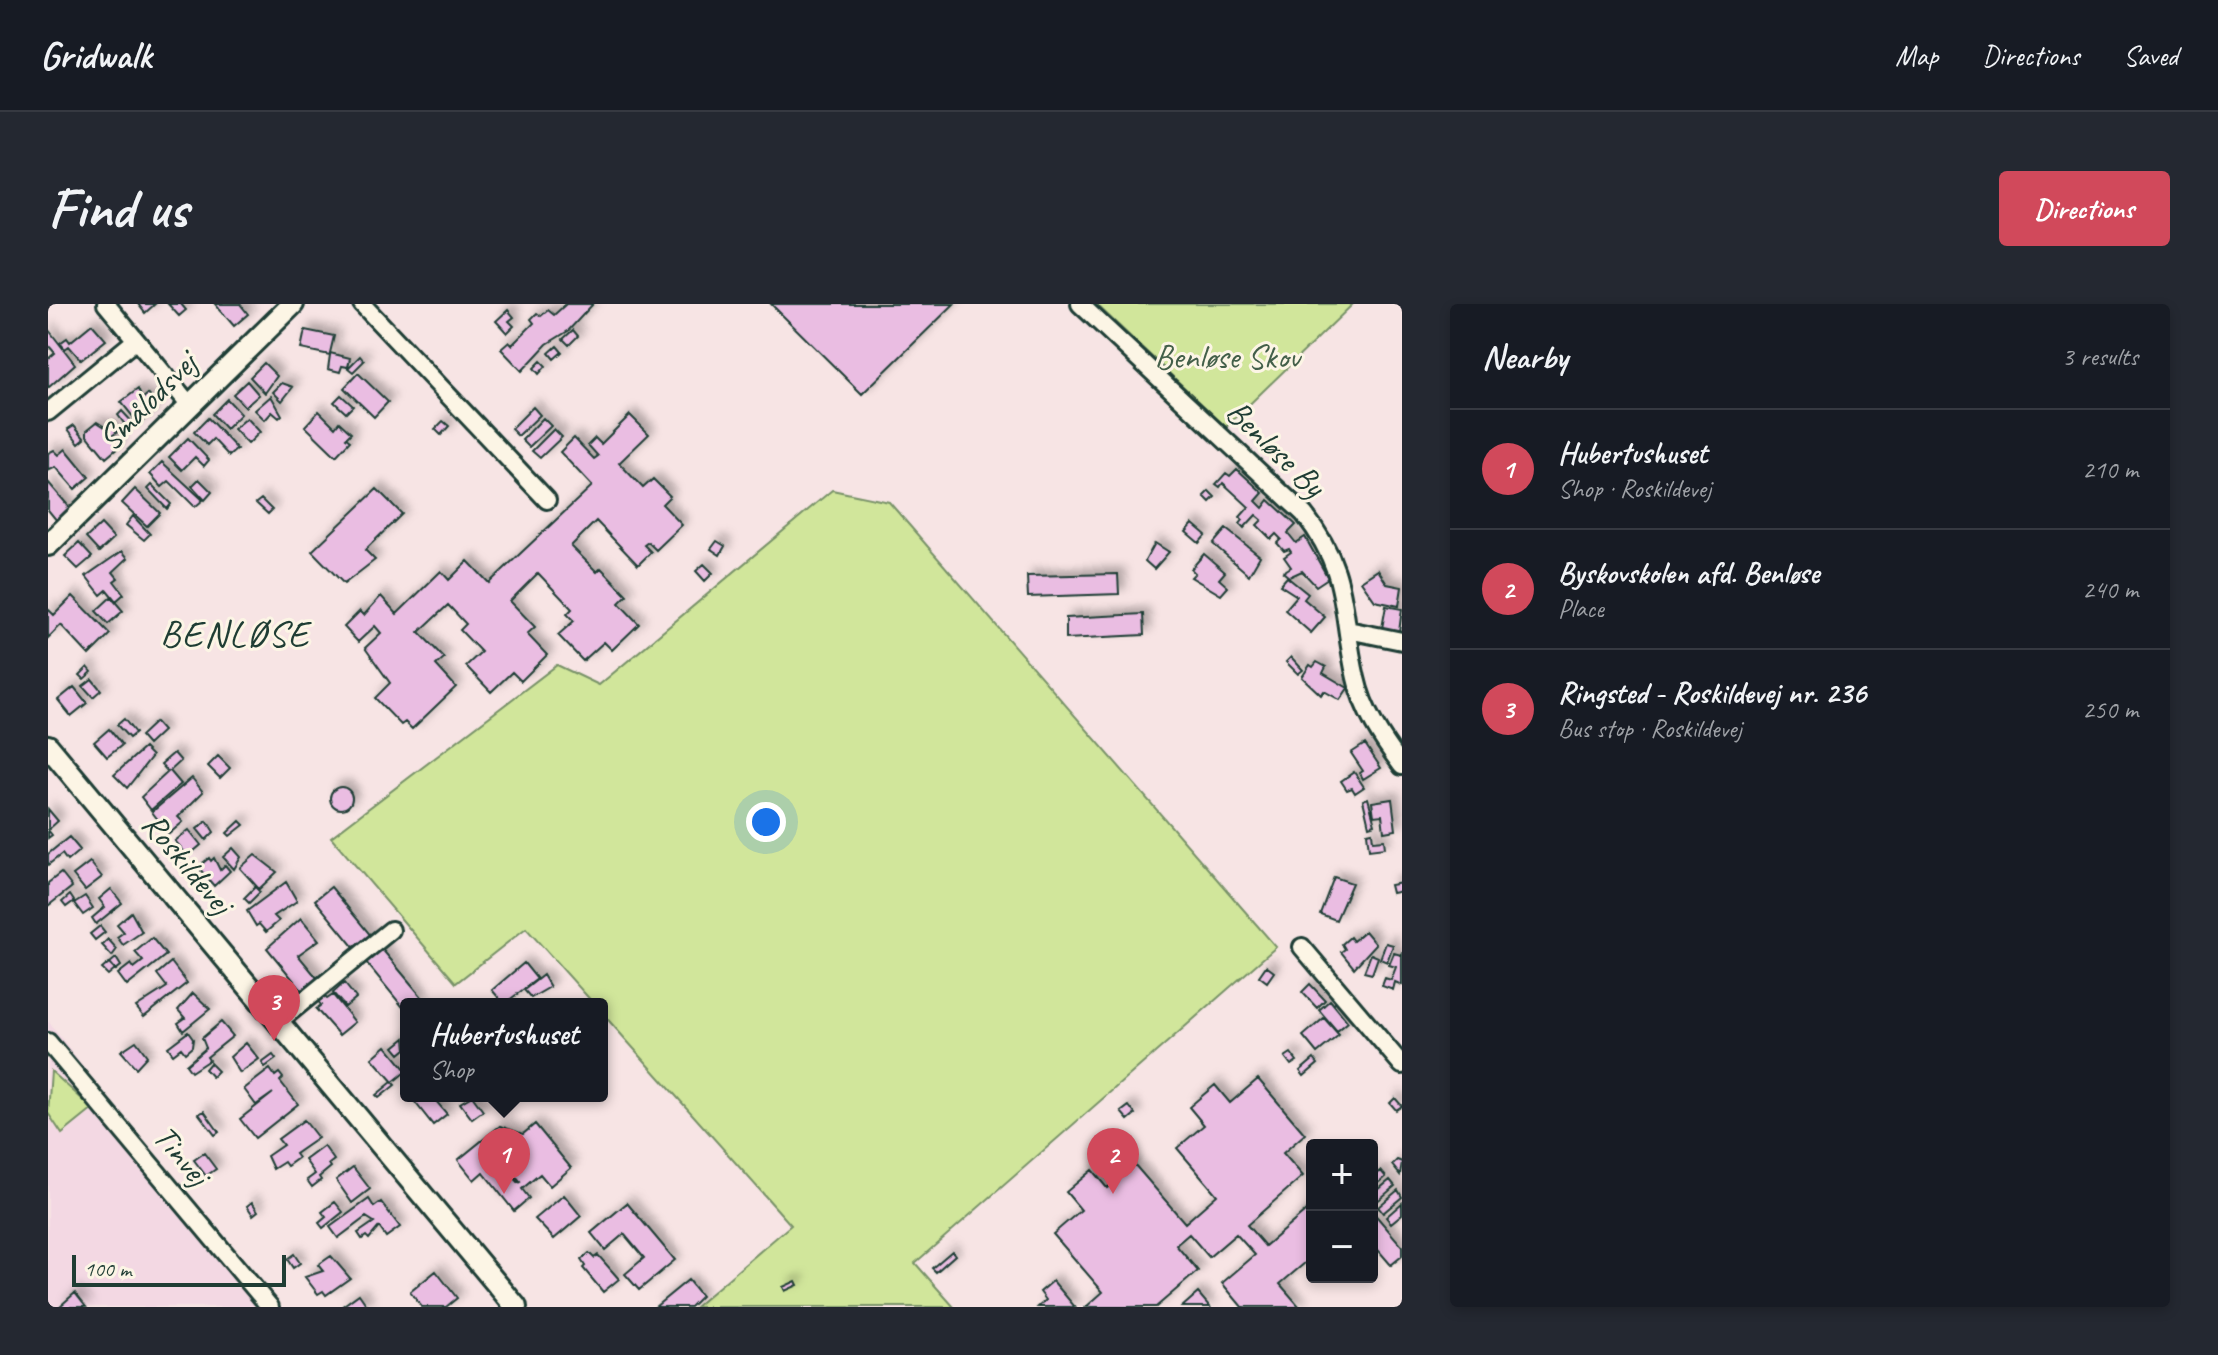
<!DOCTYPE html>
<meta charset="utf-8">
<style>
body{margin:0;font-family:Caveat,sans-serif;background:#242831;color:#f1f3f6}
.controls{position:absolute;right:24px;bottom:24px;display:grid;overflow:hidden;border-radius:8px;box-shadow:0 4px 12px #0003}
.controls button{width:72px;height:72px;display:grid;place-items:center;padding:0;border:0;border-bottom:2px solid #363941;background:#171b24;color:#f1f3f6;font:40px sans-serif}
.scale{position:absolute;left:24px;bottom:20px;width:214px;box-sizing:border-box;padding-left:8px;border:4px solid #1f3d34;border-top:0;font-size:22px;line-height:28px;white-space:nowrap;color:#1f3d34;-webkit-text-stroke:6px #fcf5e5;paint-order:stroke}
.you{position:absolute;left:718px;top:518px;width:28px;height:28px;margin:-20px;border:6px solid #fff;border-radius:50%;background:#1a73e8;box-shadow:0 0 0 12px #1a73e833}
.badge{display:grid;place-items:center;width:52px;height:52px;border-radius:50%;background:#d1495b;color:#fff;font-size:26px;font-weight:700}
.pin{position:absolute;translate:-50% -66px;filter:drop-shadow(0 2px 4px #0008)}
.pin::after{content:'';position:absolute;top:42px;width:28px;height:24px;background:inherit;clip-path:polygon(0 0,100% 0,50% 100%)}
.popup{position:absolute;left:352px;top:694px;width:208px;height:104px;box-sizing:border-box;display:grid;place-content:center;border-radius:8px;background:#171b24;filter:drop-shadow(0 2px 6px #0005);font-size:26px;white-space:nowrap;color:#9ea1a6}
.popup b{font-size:30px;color:#f1f3f6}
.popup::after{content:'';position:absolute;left:50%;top:100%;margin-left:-16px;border:16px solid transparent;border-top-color:#171b24}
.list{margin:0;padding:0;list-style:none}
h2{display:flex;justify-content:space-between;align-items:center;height:104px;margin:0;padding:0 32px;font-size:34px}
h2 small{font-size:26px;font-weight:400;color:#9ea1a6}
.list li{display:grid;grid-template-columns:52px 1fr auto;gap:24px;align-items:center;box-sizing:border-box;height:120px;padding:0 32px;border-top:2px solid #363941}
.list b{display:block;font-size:30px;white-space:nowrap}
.list p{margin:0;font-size:26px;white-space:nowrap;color:#9ea1a6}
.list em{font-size:26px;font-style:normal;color:#9ea1a6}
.map{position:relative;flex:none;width:1354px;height:1003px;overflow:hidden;border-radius:8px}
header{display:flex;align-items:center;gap:48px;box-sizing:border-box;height:112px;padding:0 40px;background:#171b24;border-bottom:2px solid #363941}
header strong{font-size:38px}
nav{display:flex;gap:44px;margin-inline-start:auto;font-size:28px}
.intro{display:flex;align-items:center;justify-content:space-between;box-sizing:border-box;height:192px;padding:0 48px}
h1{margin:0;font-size:56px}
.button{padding:20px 36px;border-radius:8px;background:#d1495b;color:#fff;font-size:28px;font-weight:700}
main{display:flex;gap:48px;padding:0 48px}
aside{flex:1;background:#171b24;border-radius:8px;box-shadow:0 4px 12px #0003}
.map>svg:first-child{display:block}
.built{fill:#f3d8e3}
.green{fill:#d1e69b;stroke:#789268;stroke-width:2}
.building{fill:#eabde2;stroke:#1f3d34;stroke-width:2;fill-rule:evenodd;filter:url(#shadow)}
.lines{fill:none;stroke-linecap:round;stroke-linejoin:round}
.minor-casing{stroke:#1f3d34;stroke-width:22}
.tertiary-casing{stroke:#1f3d34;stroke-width:26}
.minor{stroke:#fcf5e5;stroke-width:16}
.tertiary{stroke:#fcf5e5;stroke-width:20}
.labels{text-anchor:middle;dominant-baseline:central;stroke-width:6;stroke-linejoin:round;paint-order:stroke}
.park-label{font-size:34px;fill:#435f49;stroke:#fcf5e5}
.street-label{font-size:34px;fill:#1f3d34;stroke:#fcf5e5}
.quarter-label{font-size:38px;letter-spacing:2px;fill:#1f3d34;stroke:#fcf5e5}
</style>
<header>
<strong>Gridwalk</strong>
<nav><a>Map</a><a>Directions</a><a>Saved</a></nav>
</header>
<div class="intro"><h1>Find us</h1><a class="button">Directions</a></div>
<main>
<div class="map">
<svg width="1354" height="1003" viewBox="0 0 1354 1003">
<defs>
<filter id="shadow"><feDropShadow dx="6" dy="-6" stdDeviation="4" flood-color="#0004"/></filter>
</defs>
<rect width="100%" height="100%" fill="#f7e4e4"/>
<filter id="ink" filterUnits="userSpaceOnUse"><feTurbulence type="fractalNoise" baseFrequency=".0125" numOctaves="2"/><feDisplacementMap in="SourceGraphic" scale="16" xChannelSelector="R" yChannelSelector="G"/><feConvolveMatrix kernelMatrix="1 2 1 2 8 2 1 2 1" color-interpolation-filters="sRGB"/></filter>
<g filter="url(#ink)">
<!-- built -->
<path class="built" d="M0,717L221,1003H0Z"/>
<!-- green -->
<path class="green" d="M1048,0H1305L1178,123Z
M784,186L841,198L1228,643L867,959L906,1003H647L743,921L554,709V700H546L478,624L408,679L283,533L509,361L551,381Z
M3,767L45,805L14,830L0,809Z"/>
<!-- building -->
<path class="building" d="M90,0H107L97,9Z
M120,0H133L138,6L131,12Z
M167,0H192L200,10L186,22Z
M518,0H545L520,27L499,40L474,67L453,45L461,38L464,41L486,19L483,15L489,9L493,12L500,6L506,11Z
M723,0H906L814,90Z
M460,6L466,13L461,17L466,22L459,29L448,17Z
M44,20L58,36L33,56L21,42L17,45L12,39L19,34L22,38Z
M0,25L27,60L0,84V55L7,49L0,41Z
M257,26L286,32L282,49L302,54L300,63L294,62L292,68L280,65L282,51L253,45Z
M525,26L530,32L521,41L515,35Z
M509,42L514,48L506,55L501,49Z
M312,52L316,57L305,68L300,64Z
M493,57L498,62L491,70L486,64Z
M216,59L229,72L217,89L202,73Z
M310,69L340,98L326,113L296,84Z
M199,77L211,91L197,103L185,90Z
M234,79L245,83L234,97L225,88Z
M90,85L94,95L100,90L106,98L101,103L106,108L91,120L73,98Z
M293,91L305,102L298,109L286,98Z
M223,92L234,111L231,114L224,108L217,116L207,106Z
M179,95L193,110L178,125L164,110Z
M485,103L492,111L470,132L463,125Z
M74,107L87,121L81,126L70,111Z
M271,107L287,123L291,118L303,129L298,134L302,137L288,152L257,122Z
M582,111L601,130L571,159L595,184L605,175L622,192L614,200L634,221L608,246L600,238L596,241L603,248L590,261L548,217L523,242L549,268L553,264L579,291L571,299L591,320L564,346L556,338L535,357L510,331L526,317L519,310L524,305L490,269L462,297L487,323L479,330L499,351L473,377L464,368L443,388L418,362L433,348L412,326L418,320L400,301L371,328L396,354L388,361L408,383L364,425L357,418L353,421L327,394L342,379L317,344L333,329L327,322L310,338L296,323L312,307L316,311L333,292L349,310L393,267L401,276L420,257L441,279L544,182L512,148L526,134L546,155L550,152L540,141L547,134L553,140Z
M160,114L189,145L181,152L165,135L159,141L146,128Z
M199,114L212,128L200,140L186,125Z
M495,114L503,122L481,143L474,136Z
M395,117L401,122L393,131L387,125Z
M49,118L57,123L62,119L69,128L64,132L72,142L58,154L39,131V126Z
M26,121L37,134L31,139L20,125Z
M506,125L514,133L492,154L484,147Z
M140,134L161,156L156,162L147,153L134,166L121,153Z
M18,145L41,173L27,185L8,163L0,167V149L6,146L11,151Z
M114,158L155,196L147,203L121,177L114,183L102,170Z
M1189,165L1215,189L1208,197L1215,204L1221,196L1248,221L1240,229L1248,239L1257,233L1280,274L1268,282L1254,267L1241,273L1235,268L1243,263L1236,253L1243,248L1241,245L1236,247L1229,239L1233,235L1228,230L1223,235L1209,221L1214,216L1208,211L1196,224L1192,220L1195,216L1192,213L1201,203L1175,179L1172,183L1168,180L1178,169L1182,172Z
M151,175L164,188L157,196L144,182Z
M0,178L23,205L9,217L0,206Z
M104,181L123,200L119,205L100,185Z
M87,185L112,209L99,222L74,199Z
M329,185L354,210L317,246L327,256L296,280L264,247Z
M1161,187L1167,193L1162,198L1156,192Z
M213,195L224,206L220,210L208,199Z
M85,212L102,230L96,236L78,221Z
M53,220L66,234L51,248L38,234Z
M1145,220L1158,231L1151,239L1138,228Z
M1178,225L1212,252L1201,271L1165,240Z
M669,237L677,242L672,251L663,245Z
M31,239L44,253L30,265L17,252Z
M1107,239L1121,248L1106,265L1097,257Z
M74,247L80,254L65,268L70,274L66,277L76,290L68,297L59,286L53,291L38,272Z
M1156,250L1177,268L1171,275L1180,283L1173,291L1143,273L1147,269L1143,265Z
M656,260L665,269L657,277L648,267Z
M1330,266L1339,280L1354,283L1351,302L1327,297L1313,277Z
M1070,270L1071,290L980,293L979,272Z
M1239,273L1260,290L1256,295L1277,313L1263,329L1237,306L1249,292L1232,281Z
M25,292L62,330L41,351L13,321L0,334V305L6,311Z
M63,293L75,307L60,320L48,307Z
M1338,302L1354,305L1351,328L1334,324Z
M1095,310L1096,331L1018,335V314Z
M1243,353L1255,366L1250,370L1238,358Z
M1269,358L1278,363L1275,369L1300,384L1292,396L1276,387L1273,391L1254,373L1262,361L1265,363Z
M40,363L44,368L36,375L32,371Z
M44,375L53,386L45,393L35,382Z
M26,383L39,399L23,412L10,396Z
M76,415L87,429L81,434L69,421Z
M107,418L115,427L100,441L92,432Z
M61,425L74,441L59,453L46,438Z
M1317,440L1333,464L1315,475L1312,469L1315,467L1303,449Z
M96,444L104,452L79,484L66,471Z
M126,449L133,457L122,467L133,480L103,506L93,493L120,468L113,460Z
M170,452L182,464L172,474L160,462Z
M1306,468L1316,483L1307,489L1304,484L1299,486L1293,477Z
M144,474L155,488L130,513L135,518L121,530L104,508Z
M282 494a11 11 0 1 1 22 0a11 11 0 1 1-22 0Z
M1320,494L1327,520L1321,522L1315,496Z
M1344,495L1348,526L1336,528L1334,511L1326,512L1324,498Z
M0,505L10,517L0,526L4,531L0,534Z
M159,517L166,528L158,536L149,525Z
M192,517L196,521L182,532L179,529Z
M141,526L153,541L140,552L127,537Z
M1324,528L1325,537L1336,536L1337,544L1321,546L1319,529Z
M21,533L32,546L19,557L14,550L0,561V550Z
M185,544L193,553L186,565L175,553Z
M207,551L229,568L211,585L192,564Z
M161,554L163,557L166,554L172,566L177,561L182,567L166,582L150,563Z
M42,558L54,573L37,586L25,571Z
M13,569L24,583L0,602V579Z
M1286,573L1304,579L1288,616L1272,610Z
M238,578L249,597L226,612L231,617L218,628L211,620L208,622L199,607Z
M1354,579V587L1344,589L1342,581Z
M207,583L212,588L201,599L196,594Z
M283,583L324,633L308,646L267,596Z
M63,585L74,599L48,620L44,614L57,603L51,595Z
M22,591L26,597L18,603L14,598Z
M37,592L45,604L35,611L26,599Z
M83,608L94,628L75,641L69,633L76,628L69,620Z
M253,614L271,636L250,651L270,675L255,688L219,644Z
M52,622L57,628L47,636L42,630Z
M1317,627L1328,640L1306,664L1293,648L1297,645L1294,640L1302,633L1305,637Z
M104,634L118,651L79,682L70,670L83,660L86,664L95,657L87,648Z
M60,635L69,645L64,652L54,641Z
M1338,639L1345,641L1339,658L1332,655Z
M333,644L374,693L366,700H358V707L317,657Z
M1354,648V681L1347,678L1345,686L1334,682L1337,674L1343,676L1348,663L1341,661L1346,649L1353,651Z
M1323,650L1330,653L1324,670L1316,668Z
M68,654L73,662L68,666L62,659Z
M123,658L139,679L96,713L88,703L119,683L109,670Z
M61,659L67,665L60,671L54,665Z
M476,659L489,675L456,700L444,686Z
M1218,662L1226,668L1219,678L1211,672Z
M495,671L502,683L483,694L476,686Z
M296,679L308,694L297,703L285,689Z
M1262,680L1277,696L1269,704L1254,688Z
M145,689L162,705L135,727L130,719L137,714L130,706Z
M275,691L279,695L285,691L307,718L291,731L268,705L273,701L269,696Z
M1282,696L1300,718L1289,727L1271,706Z
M1276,714L1291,731L1269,749L1255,732Z
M173,718L185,732L159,753L161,756L143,768L138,761L158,744L154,734Z
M140,728L145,735L144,743L137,749L133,744L125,750L120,743Z
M357,734L358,745L352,750L346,743Z
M88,737L99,752L88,764L73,747Z
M198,739L211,755L192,769L182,753Z
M338,742L358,766V771L356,769L345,778L324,754Z
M1243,749L1249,757L1243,761L1237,753Z
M225,751L228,755L217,763L214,759Z
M1266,755L1270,760L1256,772L1252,767Z
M162,759L170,767L164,773L157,765Z
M222,765L227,772L231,769L235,774L232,777L250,800L207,834L192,815L225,789L208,801L196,785Z
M1210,775L1257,830L1235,849L1255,872L1199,921L1217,942L1264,902V953L1232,980L1252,1003H1194L1174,979L1207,951L1188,930L1161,953L1141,930L1128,941L1150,967L1108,1003H1038L1055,988L1005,930L1033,906L1018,888L1044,866L1059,884L1086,860L1137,919L1169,891L1129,844L1156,821L1141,803L1167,781L1182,799Z
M344,778L347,781L331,794L328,791Z
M372,792H392L387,796L399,810L385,821L366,797Z
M424,792L435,807L424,815L412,799Z
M1347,794L1354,802L1348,806L1342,799Z
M1081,802L1087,810L1080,816L1073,808Z
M156,807L171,828L167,831L151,810Z
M256,816L270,834L247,850L250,854L239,862L236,858L225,865L219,852L235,841L230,835Z
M487,820L523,864L502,882L492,870L474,885L481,894L466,907L435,868L426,876L410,856L452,822L475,830ZM452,854L472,878L470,879L450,856Z
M276,842L286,856L281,860L283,863L271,873L273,876L264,883L259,876L267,870L257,856Z
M156,849L168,865L158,872L146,856Z
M1349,856L1354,858L1352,871L1344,861Z
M305,863L322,885L304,899L288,876Z
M1333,867L1338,873L1324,885V874Z
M1342,876L1347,882L1326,900L1324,891Z
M1350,886L1354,893L1335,909L1330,903Z
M516,891L533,912L506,935L487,915Z
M321,895L326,903L333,898L352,923L338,933L331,923L321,935L318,932L314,935L310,929L326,918L318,913L290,934L282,923Z
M204,898L210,907L205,911L199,902Z
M287,898L295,908L275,924L271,919L278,913L274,908Z
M579,899L627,956L591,986L577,970L596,954L576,930L557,946L543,929Z
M1354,899V910L1343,919L1338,913Z
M1324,907L1354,942V952L1343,961L1324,939Z
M904,947L907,951L888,968L884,964Z
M541,949L546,954L550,951L571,975L555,988L535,964L537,962L533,956Z
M246,950L252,959L245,964L239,955Z
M283,952L302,974L278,991L275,987L270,990L257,973L275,967L270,961Z
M388,967L409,994L398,1003H374L362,988Z
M640,976L653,992L642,1003H607Z
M748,977L750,981L737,987L735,983Z
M1005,977L1027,1003H990L998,996L992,988Z
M27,989L38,1003H11Z
M1150,989L1162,1003H1134Z
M311,990L320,1003H293Z"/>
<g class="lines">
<!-- minor casing -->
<g class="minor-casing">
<path id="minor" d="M58,0L141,100
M314,0L499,196
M1032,0L1256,210C1303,270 1292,306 1308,374C1315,407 1334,435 1354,462
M0,108L88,36
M1300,326L1354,337
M1254,643L1354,761
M230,718L343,626
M0,738L222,1003"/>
</g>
<!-- tertiary casing -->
<g class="tertiary-casing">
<path id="tertiary" d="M0,241L245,0
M0,442L468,1003"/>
</g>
<!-- minor -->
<use href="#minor" class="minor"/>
<!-- tertiary -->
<use href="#tertiary" class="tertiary"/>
</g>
</g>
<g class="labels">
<!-- park labels -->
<g class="park-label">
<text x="1179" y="52">Benløse Skov</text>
</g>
<!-- street labels -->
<g class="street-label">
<text transform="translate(99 97) rotate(-45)">Smålodsvej</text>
<text transform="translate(1228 144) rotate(44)">Benløse By</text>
<text transform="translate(140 559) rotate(50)">Roskildevej</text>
<text transform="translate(134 851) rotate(50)">Tinvej</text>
</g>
<!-- quarter labels -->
<g class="quarter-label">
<text x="187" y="329">BENLØSE</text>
</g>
</g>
</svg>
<div class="controls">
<button>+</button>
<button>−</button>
</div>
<div class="scale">100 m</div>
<div class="you"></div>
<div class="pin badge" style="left:456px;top:890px">1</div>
<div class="popup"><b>Hubertushuset</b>Shop</div>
<div class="pin badge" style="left:1065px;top:890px">2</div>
<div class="pin badge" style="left:226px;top:737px">3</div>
</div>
<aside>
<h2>Nearby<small>3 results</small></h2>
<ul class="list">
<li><span class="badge">1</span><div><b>Hubertushuset</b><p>Shop · Roskildevej</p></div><em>210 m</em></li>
<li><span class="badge">2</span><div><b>Byskovskolen afd. Benløse</b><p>Place</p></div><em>240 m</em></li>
<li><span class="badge">3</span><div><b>Ringsted - Roskildevej nr. 236</b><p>Bus stop · Roskildevej</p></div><em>250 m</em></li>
</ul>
</aside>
</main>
